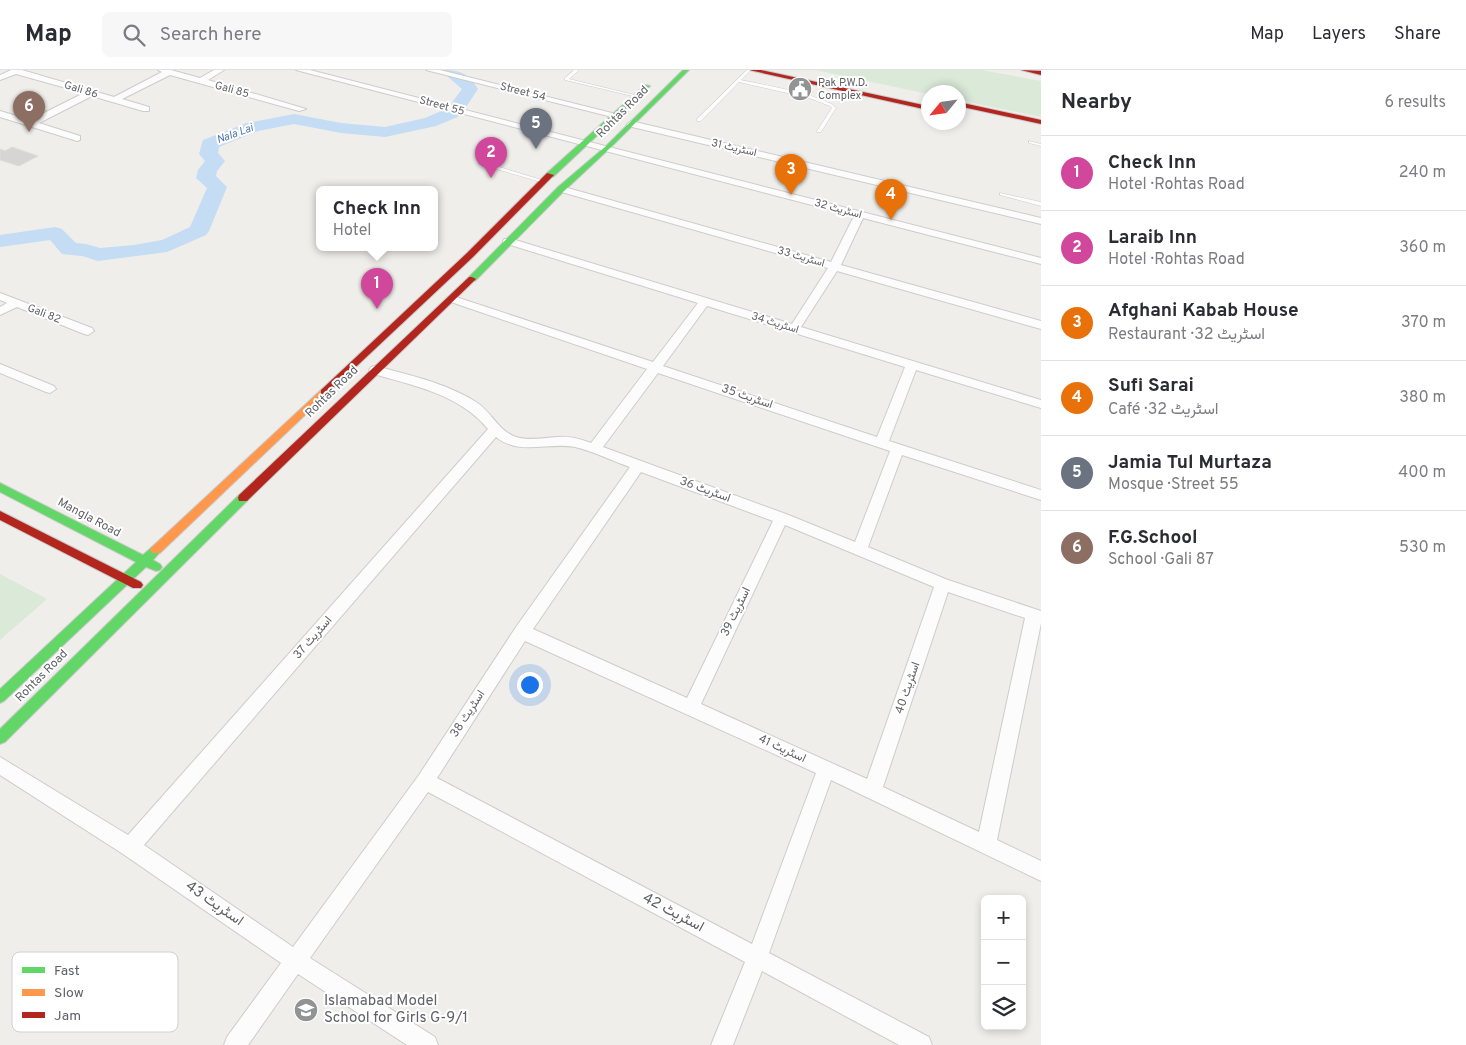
<!DOCTYPE html>
<meta charset="utf-8">
<style>
body{margin:0;font-family:Overpass,Vazirmatn,sans-serif;background:#f7f7f7;color:#2b2b33}
.controls{position:absolute;right:15px;bottom:15px;display:grid;overflow:hidden;border-radius:8px;box-shadow:0 2px 8px #0003}
.controls button{width:45px;height:45px;display:grid;place-items:center;padding:0;border:0;border-bottom:1px solid #e1e1e2;background:#fff;color:#2b2b33;font:25px sans-serif}
.compass{position:absolute;left:921px;top:15px;width:45px;height:45px;border-radius:50%;background:#fff;box-shadow:0 2px 8px #0003;rotate:241deg}
.you{position:absolute;left:529px;top:614px;width:18px;height:18px;margin:-12px;border:4px solid #fff;border-radius:50%;background:#1a73e8;box-shadow:0 0 0 8px #1a73e833}
.badge{display:grid;place-items:center;width:32px;height:32px;border-radius:50%;background:#ea580c;color:#fff;font-size:16px;font-weight:700}
.pin{position:absolute;translate:-50% -41px;filter:drop-shadow(0 1px 2px #0008)}
.pin::after{content:'';position:absolute;top:26px;width:18px;height:15px;background:inherit;clip-path:polygon(0 0,100% 0,50% 100%)}
.popup{position:absolute;left:316px;top:116px;width:122px;height:65px;box-sizing:border-box;display:grid;place-content:center;border-radius:8px;background:#fff;filter:drop-shadow(0 1px 4px #0005);font-size:16px;white-space:nowrap;color:#7c7c81}
.popup b{font-size:19px;color:#2b2b33}
.popup::after{content:'';position:absolute;left:50%;top:100%;margin-left:-10px;border:10px solid transparent;border-top-color:#fff}
.list{margin:0;padding:0;list-style:none}
h2{display:flex;justify-content:space-between;align-items:center;height:65px;margin:0;padding:0 20px;font-size:21px}
h2 small{font-size:16px;font-weight:400;color:#7c7c81}
.list li{display:grid;grid-template-columns:32px 1fr auto;gap:15px;align-items:center;box-sizing:border-box;height:75px;padding:0 20px;border-top:1px solid #e1e1e2}
.list b{display:block;font-size:19px;white-space:nowrap}
.list p{margin:0;font-size:16px;white-space:nowrap;color:#7c7c81}
.list em{font-size:16px;font-style:normal;color:#7c7c81}
.icon{flex:none;width:28px;height:28px;fill:none;stroke:currentColor;stroke-width:2;stroke-linecap:round;stroke-linejoin:round}
.map{position:relative;flex:none;width:1041px;height:975px;overflow:hidden}
header{display:flex;align-items:center;gap:30px;box-sizing:border-box;height:70px;padding:0 25px;background:#fff;border-bottom:1px solid #e1e1e2}
header strong{font-size:24px}
nav{display:flex;gap:28px;margin-inline-start:auto;font-size:18px}
.search{width:350px;height:45px;background:#f7f7f7;display:flex;align-items:center;gap:12px;box-sizing:border-box;padding:0 18px;border-radius:8px;color:#7c7c81;font-size:19px}
main{display:flex}
aside{flex:1;background:#fff}
.map>svg:first-child{display:block}
.green{fill:#dae9d8}
.lines{fill:none;stroke-linecap:round;stroke-linejoin:round}
.river{fill:#c4dcf4;fill-rule:evenodd}
.building{fill:#d6d5d3;stroke:#deddda}
.lane-casing{stroke:#cccccb;stroke-width:1}
.street-casing{stroke:#cccccb;stroke-width:2}
.fast-casing{stroke:#cacacb;stroke-width:2}
.slow-casing{stroke:#cacacb;stroke-width:2}
.jam-casing{stroke:#cacacb;stroke-width:2}
.lane{fill:#fdfcfc;fill-rule:evenodd}
.street{fill:#fdfcfc;fill-rule:evenodd}
.fast{fill:#63d668;fill-rule:evenodd}
.slow{fill:#ff974d;fill-rule:evenodd}
.jam{fill:#b3261e;fill-rule:evenodd}
.labels{text-anchor:middle;dominant-baseline:central;stroke-width:4;stroke-linejoin:round;paint-order:stroke}
.far-poi-label{font-size:11px;fill:#606267;stroke:#fff;text-anchor:start}
.far-street-label{font-size:11px;fill:#606267;stroke:#fff}
.far-water-label{font-size:11px;font-style:italic;fill:#4d74aa;stroke:#fff}
.street-label{font-size:12px;fill:#606267;stroke:#fff}
.near-street-label{font-size:15px;fill:#606267;stroke:#fff}
.near-poi-label{font-size:15px;fill:#606267;stroke:#fff;text-anchor:start}
.key{fill:#fff;stroke:#cfd0d1;stroke-width:1}
.key-label{font-size:14px;fill:#606267}
</style>
<header>
<strong>Map</strong>
<div class="search"><svg class="icon" aria-label="search" viewBox="0 0 24 24"><circle cx="10" cy="10" r="6"/><path d="M15 15l6 6"/></svg>Search here</div>
<nav><a>Map</a><a>Layers</a><a>Share</a></nav>
</header>
<main>
<div class="map">
<svg width="1041" height="975" viewBox="0 0 1041 975">
<rect width="100%" height="100%" fill="#efeeea"/>
<!-- green -->
<path class="green" d="M816,0H981L1041,11V47L959,30L958,22L928,24Z
M0,504L47,529L0,570Z"/>
<g class="lines">
<!-- river -->
<path class="river" d="M440,0C460,0 467,2 478,19L460,46L436,56L385,67L341,63L294,54L258,61L219,77L218,83L225,91L217,101L216,106L227,117L209,161L206,165L167,182L98,191L82,186L62,184L50,170L0,177V165L55,157L62,159L76,173L86,174L100,178L134,175L162,170L190,157L207,118L196,108L198,100L205,91L199,84L203,70L247,53L294,44L341,53L385,57L425,48L448,38L462,19Z"/>
</g>
<!-- building -->
<path class="building" d="M12,77L38,86L19,96L0,90V79L5,81Z"/>
<g class="lines">
<!-- lane casing -->
<g class="lane-casing">
<path id="lane" d="M574,0H579L569,9L639,26L637,27L565,10V8Z
M747,0H751L741,10C759,14 828,26 836,38L821,62H817V61L832,38L830,36L809,28L739,12L701,51H697V49Z
M1029,71L1041,74V76L1029,73Z
M479,92H483L545,111L541,112L479,94Z
M1000,123L1041,132V136L1000,125Z"/>
</g>
<!-- street casing -->
<g class="street-casing">
<path id="street" d="M11,0H22L114,27L162,2L158,0H171L200,8L214,0H224L208,10L306,39L299,41L170,5L122,29L149,37V41H143L92,26L39,53L80,66V70L77,71L0,47V41L30,50L84,23L16,4L0,10V5Z
M296,0H310L1041,188V194L863,148L841,195L1041,251V259L837,201L801,257L1041,330V338L916,300L889,371L1041,420V430L902,385L868,477L948,510L1041,541V553L997,770L1041,791V811L831,710L769,883L929,967L932,975H899L762,901L733,975H711L745,892L428,722L310,888L435,967L438,975H407L298,904L248,975H224L227,967L281,893L123,784L0,705V687L128,765L488,359C458,323 413,316 371,303L369,300L371,297L375,296C409,305 446,313 476,332C491,341 498,361 516,367C529,371 544,368 558,367C570,366 580,369 591,373L647,299L448,231L446,229L448,227H456L653,292L698,233L504,173L503,171L504,169H512L792,254L828,198L558,121V117H564L831,192L854,146ZM707,236L905,297L877,367L663,296ZM658,303L890,381L855,472L786,444L603,377ZM496,367C519,386 548,372 575,377C593,381 612,391 630,397L516,557L419,705L293,877L144,775ZM641,402L773,451L687,628L533,559ZM785,455L934,517L867,709L701,634ZM948,522L1025,548L979,762L883,717ZM525,571L816,703L752,874L437,708Z
M426,0H440L620,45L616,48Z
M631,51L1041,148V154L628,56L627,54Z
M0,223L92,258L94,261L88,265L84,264L17,237L0,245V237L7,233L0,230Z
M0,294L54,316L56,319L50,323L46,322L0,303Z"/>
</g>
<!-- fast casing -->
<g class="fast-casing">
<path id="fast" d="M683,0H689L609,79L564,121L475,211H469V207L558,117L605,77Z
M645,15L650,16L553,107H547V103Z
M0,413L143,485L152,477H160L162,480L153,490L160,494L162,497L160,500L156,501L146,497L4,631L0,633V619L136,492L0,422Z
M243,424L248,428L247,431L5,672L0,674V659L239,425Z"/>
</g>
<!-- slow casing -->
<g class="slow-casing">
<path id="slow" d="M324,319L329,322L327,324L160,483H152L150,480L152,477L321,320Z"/>
</g>
<!-- jam casing -->
<g class="jam-casing">
<path id="jam" d="M749,0H761L928,36V40Z
M1021,0L1041,1V5Z
M958,32L1041,50V54L958,36Z
M547,103L554,105L473,187L327,324H321V320L467,183Z
M469,207H472L476,209L247,431H239L238,428L239,425Z
M0,441L141,512L143,515L141,518H133L0,450Z"/>
</g>
<!-- lane -->
<use href="#lane" class="lane"/>
<!-- street -->
<use href="#street" class="street"/>
<!-- fast -->
<use href="#fast" class="fast"/>
<!-- slow -->
<use href="#slow" class="slow"/>
<!-- jam -->
<use href="#jam" class="jam"/>
</g>
<!-- icons -->
<defs>
<g id="civic-disc" transform="scale(1.25)"><circle r="9.5" fill="#929395" stroke="#fff"/><path d="M-.6-6.5H3V-4.5H.6V-3L4-1V1h2V6H-6V1h2V-1L-.6-3ZM-1.2 2.5V6h2.4V2.5Z" fill="#fff"/></g>
<g id="school-disc" transform="scale(1.25)"><circle r="9.5" fill="#929395" stroke="#fff"/><path d="M0-5L7-2L0 1L-7-2ZM-4 1L0 2.5L4 1V4Q0 6-4 4Z" fill="#fff"/></g>
</defs>
<g fill-rule="evenodd">
<use href="#civic-disc" x="800" y="19"/>
<use href="#school-disc" x="306" y="940"/>
</g>
<g class="labels">
<!-- far-poi labels -->
<g class="far-poi-label">
<text x="818" y="13">Pak P.W.D.<tspan x="818" dy="13">Complex</tspan></text>
</g>
<!-- far-street labels -->
<g class="far-street-label">
<text transform="translate(81 20) rotate(17)">Gali 86</text>
<text transform="translate(232 20) rotate(15)">Gali 85</text>
<text transform="translate(523 22) rotate(14)">Street 54</text>
<text transform="translate(442 36) rotate(15)">Street 55</text>
<text transform="translate(734 78) rotate(13)">اسٹریٹ 31</text>
<text transform="translate(838 139) rotate(15)">اسٹریٹ 32</text>
<text transform="translate(801 187) rotate(16)">اسٹریٹ 33</text>
<text transform="translate(44 244) rotate(21)">Gali 82</text>
<text transform="translate(775 253) rotate(17)">اسٹریٹ 34</text>
</g>
<!-- far-water labels -->
<g class="far-water-label">
<text transform="translate(235 64) rotate(-20)">Nala Lai</text>
</g>
<!-- street labels -->
<g class="street-label">
<text transform="translate(623 42) rotate(-45)">Rohtas Road</text>
<text transform="translate(332 322) rotate(-44)">Rohtas Road</text>
<text transform="translate(747 327) rotate(19)">اسٹریٹ 35</text>
<text transform="translate(705 420) rotate(20)">اسٹریٹ 36</text>
<text transform="translate(89 448) rotate(28)">Mangla Road</text>
<text transform="translate(736 542) rotate(-64)">اسٹریٹ 39</text>
<text transform="translate(313 568) rotate(-49)">اسٹریٹ 37</text>
<text transform="translate(42 606) rotate(-45)">Rohtas Road</text>
<text transform="translate(908 618) rotate(-71)">اسٹریٹ 40</text>
<text transform="translate(468 644) rotate(-57)">اسٹریٹ 38</text>
<text transform="translate(782 679) rotate(25)">اسٹریٹ 41</text>
</g>
<!-- near-street labels -->
<g class="near-street-label">
<text transform="translate(214 834) rotate(35)">اسٹریٹ 43</text>
<text transform="translate(673 843) rotate(28)">اسٹریٹ 42</text>
</g>
<!-- near-poi labels -->
<g class="near-poi-label">
<text x="324" y="931">Islamabad Model<tspan x="324" dy="17">School for Girls G-9/1</tspan></text>
</g>
</g>
<!-- legend -->
<rect x="12" y="882" width="166" height="80" rx="8" class="key"/>
<rect x="22" y="897" width="23" height="6" fill="#63d668"/>
<rect x="22" y="919" width="23" height="7" fill="#ff974d"/>
<rect x="22" y="942" width="23" height="6" fill="#b3261e"/>
<g class="key-label">
<text x="54" y="905">Fast</text>
<text x="54" y="927">Slow</text>
<text x="54" y="950">Jam</text>
</g>
</svg>
<div class="controls">
<button>+</button>
<button>−</button>
<button><svg class="icon" aria-label="layers" viewBox="0 0 24 24"><path d="M12 4l9 5-9 5-9-5zM3 14l9 5 9-5"/></svg></button>
</div>
<svg class="compass" viewBox="-18 -18 36 36"><path d="M0-13l5 13h-10z" fill="#e53935"/><path d="M0 13l5-13h-10z" fill="#7c7c81"/></svg>
<div class="you"></div>
<div class="pin badge" style="left:377px;top:239px;background:#d1479c">1</div>
<div class="popup"><b>Check Inn</b>Hotel</div>
<div class="pin badge" style="left:491px;top:108px;background:#d1479c">2</div>
<div class="pin badge" style="left:791px;top:125px;background:#e8710a">3</div>
<div class="pin badge" style="left:891px;top:150px;background:#e8710a">4</div>
<div class="pin badge" style="left:536px;top:79px;background:#6b7280">5</div>
<div class="pin badge" style="left:29px;top:62px;background:#8d6e63">6</div>
</div>
<aside>
<h2>Nearby<small>6 results</small></h2>
<ul class="list">
<li><span class="badge" style="background:#d1479c">1</span><div><b>Check Inn</b><p>Hotel · Rohtas Road</p></div><em>240 m</em></li>
<li><span class="badge" style="background:#d1479c">2</span><div><b>Laraib Inn</b><p>Hotel · Rohtas Road</p></div><em>360 m</em></li>
<li><span class="badge" style="background:#e8710a">3</span><div><b>Afghani Kabab House</b><p>Restaurant · اسٹریٹ 32</p></div><em>370 m</em></li>
<li><span class="badge" style="background:#e8710a">4</span><div><b>Sufi Sarai</b><p>Café · اسٹریٹ 32</p></div><em>380 m</em></li>
<li><span class="badge" style="background:#6b7280">5</span><div><b>Jamia Tul Murtaza</b><p>Mosque · Street 55</p></div><em>400 m</em></li>
<li><span class="badge" style="background:#8d6e63">6</span><div><b>F.G.School</b><p>School · Gali 87</p></div><em>530 m</em></li>
</ul>
</aside>
</main>
